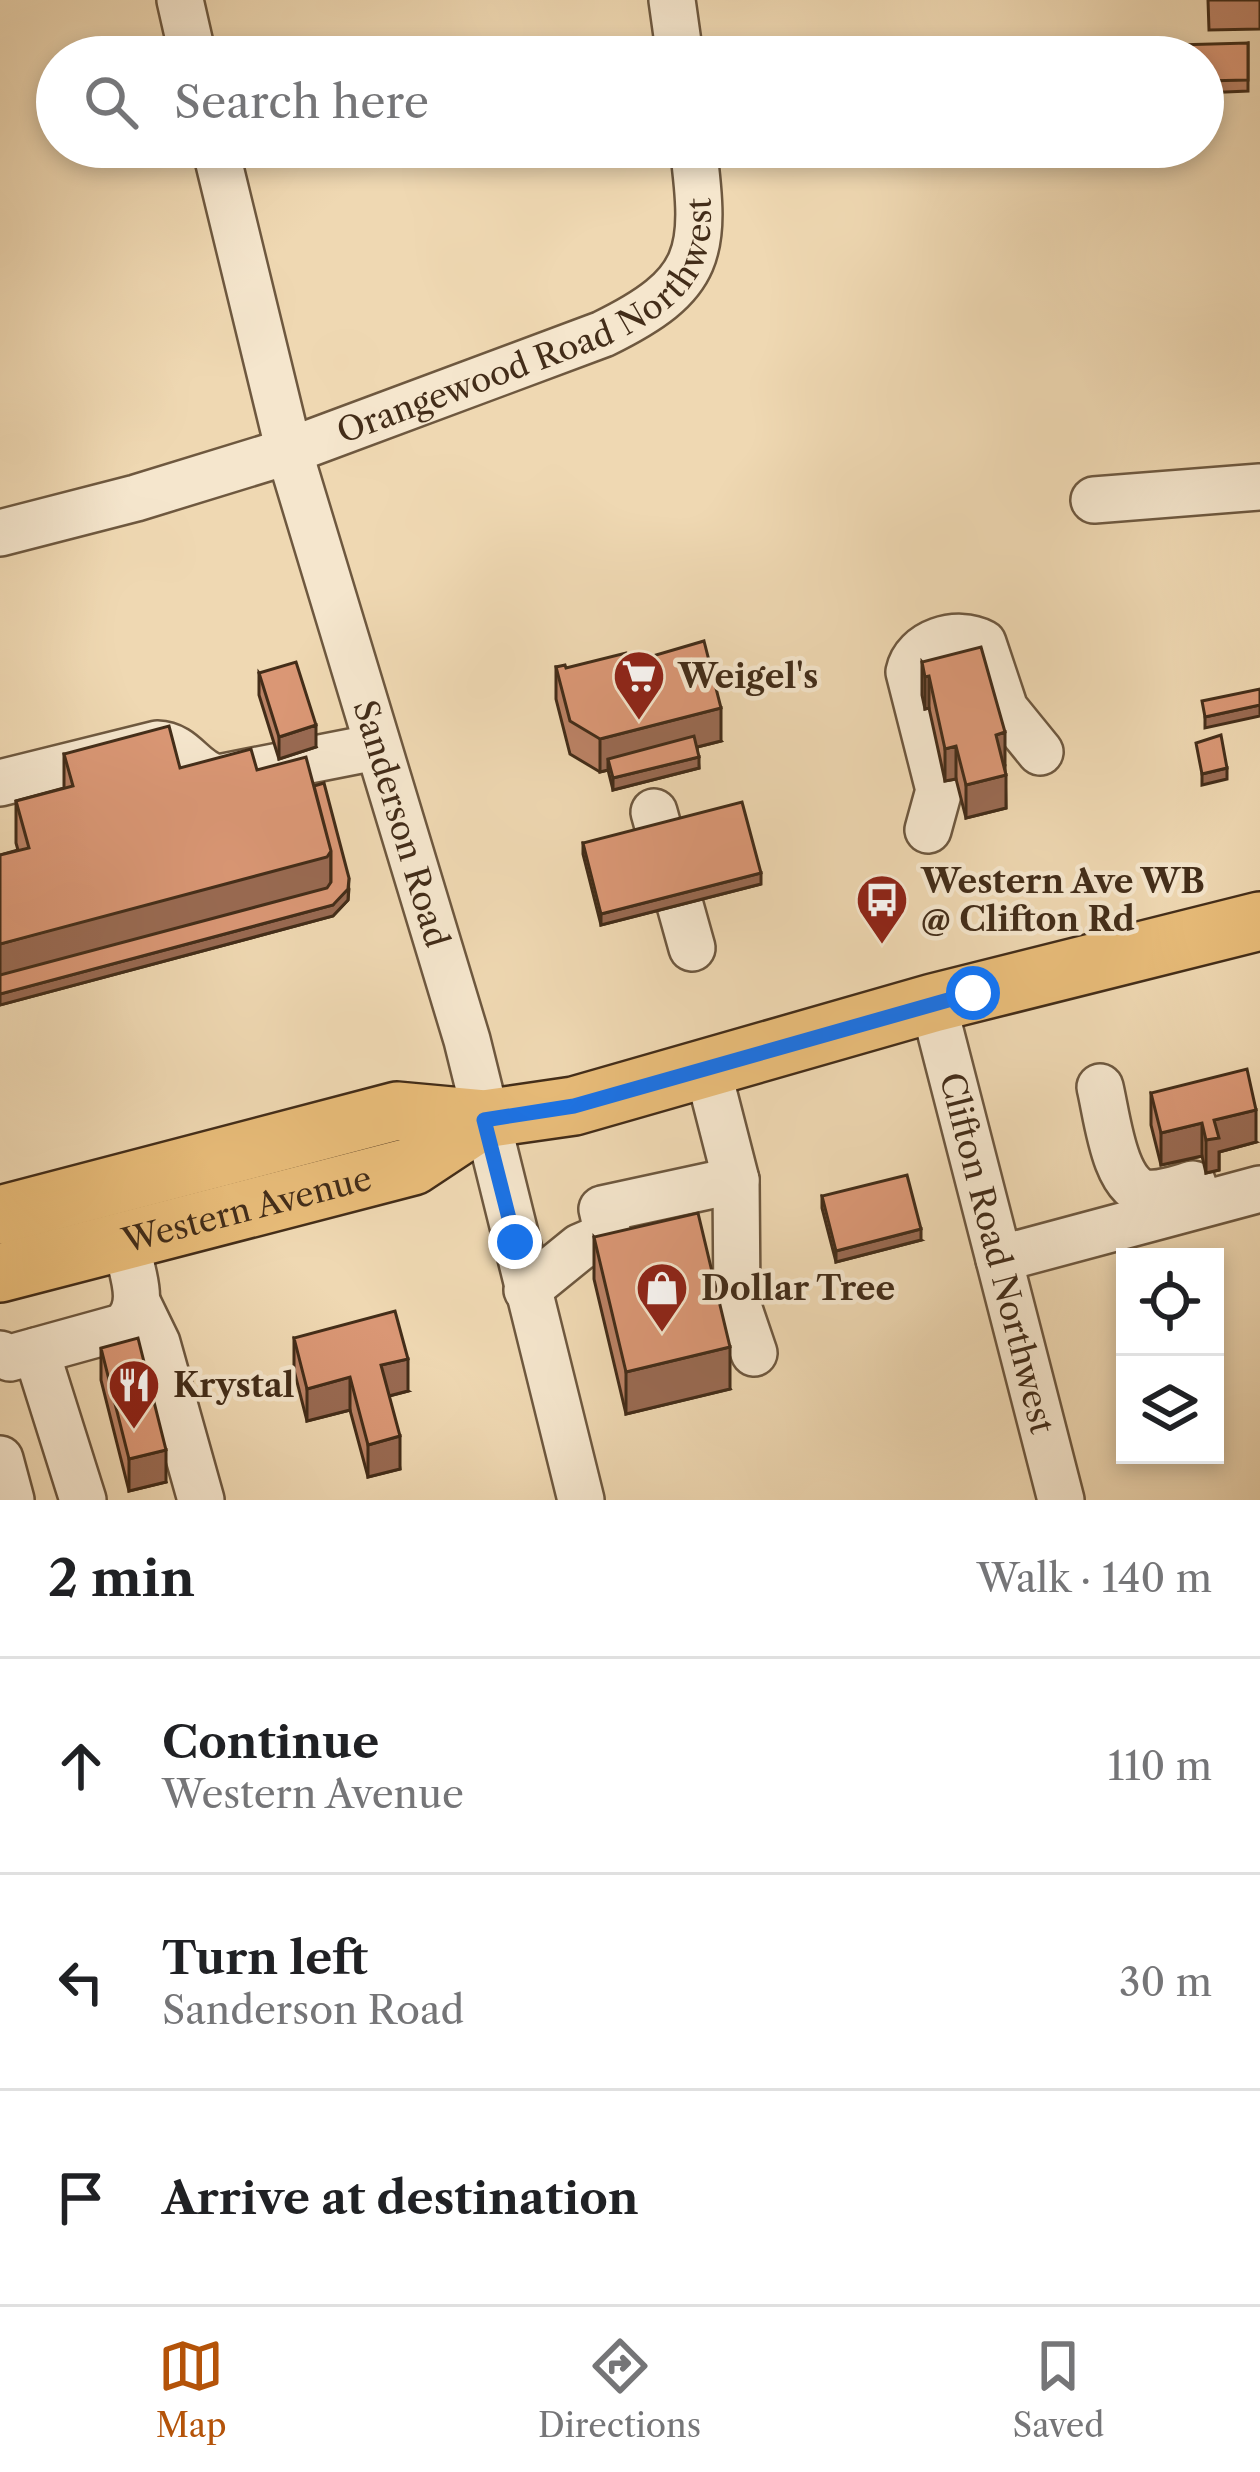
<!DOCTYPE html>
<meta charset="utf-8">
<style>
body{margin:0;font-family:"Libre Caslon Text",serif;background:#f6f6f6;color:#202124}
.controls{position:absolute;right:36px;bottom:36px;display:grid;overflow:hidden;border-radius:0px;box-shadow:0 6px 18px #0003}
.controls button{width:108px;height:108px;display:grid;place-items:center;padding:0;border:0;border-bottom:3px solid #e0e0e0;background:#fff;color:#202124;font:60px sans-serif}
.stop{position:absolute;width:36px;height:36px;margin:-27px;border:9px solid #1a73e8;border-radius:50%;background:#fff}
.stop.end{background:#1a73e8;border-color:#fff;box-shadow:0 3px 12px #0008}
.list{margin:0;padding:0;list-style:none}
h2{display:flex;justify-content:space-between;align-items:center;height:156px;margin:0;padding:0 48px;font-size:51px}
h2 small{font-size:39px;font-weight:400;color:#757577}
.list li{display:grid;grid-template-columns:78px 1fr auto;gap:36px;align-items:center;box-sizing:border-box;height:216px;padding:0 48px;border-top:3px solid #e0e0e0}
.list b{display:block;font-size:45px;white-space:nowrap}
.list p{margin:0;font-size:39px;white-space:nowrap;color:#757577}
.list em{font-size:39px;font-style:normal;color:#757577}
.icon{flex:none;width:66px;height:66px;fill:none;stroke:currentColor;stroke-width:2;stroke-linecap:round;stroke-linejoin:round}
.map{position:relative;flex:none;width:1260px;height:1500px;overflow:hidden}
.search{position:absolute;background:#fff;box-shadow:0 6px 18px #0003;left:36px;right:36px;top:36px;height:132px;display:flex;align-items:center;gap:30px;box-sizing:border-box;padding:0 42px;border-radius:66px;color:#757577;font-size:45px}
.sheet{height:804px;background:#fff}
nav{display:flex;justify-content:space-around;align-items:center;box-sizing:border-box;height:168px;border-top:3px solid #e0e0e0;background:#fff;font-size:33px;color:#757577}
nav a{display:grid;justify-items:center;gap:6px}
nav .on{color:#b45309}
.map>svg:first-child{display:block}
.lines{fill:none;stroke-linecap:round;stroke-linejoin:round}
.minor-casing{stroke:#6e583f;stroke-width:50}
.major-casing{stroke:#432d19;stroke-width:62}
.minor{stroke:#f5e6cd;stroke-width:45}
.major{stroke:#e8bc79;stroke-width:57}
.wall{fill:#bb8265;stroke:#432d19;stroke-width:3}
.shaded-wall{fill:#996a52;stroke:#432d19;stroke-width:3}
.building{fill:#da9775;stroke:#432d19;stroke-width:3}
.route{stroke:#1a73e8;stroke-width:15}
.labels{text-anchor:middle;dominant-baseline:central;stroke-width:9;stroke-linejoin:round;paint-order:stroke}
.street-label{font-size:33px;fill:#432d19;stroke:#f5e6cd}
.poi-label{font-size:33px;font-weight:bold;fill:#432d19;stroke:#f5e6cd;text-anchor:start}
</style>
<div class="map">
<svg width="1260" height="1500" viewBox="0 0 1260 1500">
<rect width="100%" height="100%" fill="#efd8b2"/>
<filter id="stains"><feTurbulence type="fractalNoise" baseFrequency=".00167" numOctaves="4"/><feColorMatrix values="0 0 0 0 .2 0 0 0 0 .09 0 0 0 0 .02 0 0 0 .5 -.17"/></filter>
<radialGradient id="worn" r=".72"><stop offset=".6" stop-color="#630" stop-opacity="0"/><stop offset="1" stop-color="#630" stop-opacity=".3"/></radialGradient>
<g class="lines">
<!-- minor casing -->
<g class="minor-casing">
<g id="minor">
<path d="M180,0L193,57"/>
<path d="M672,0L680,57"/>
<path id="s1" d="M215,147L289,451L467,1040L581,1500"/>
<path d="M1094,500L1260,487"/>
<path id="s2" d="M0,533L136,498L289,451L603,334C703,285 707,253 693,147"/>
<path d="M0,783L157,744C186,745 192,773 218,778L376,747"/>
<path d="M654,812L692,948"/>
<path d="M928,830L939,790L909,672C915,642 957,629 983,643L1005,709L1040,752"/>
<path id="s3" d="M933,1003L1061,1500"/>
<path d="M707,1067L736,1180L737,1303L754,1353"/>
<path d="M1100,1087C1107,1115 1114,1189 1147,1193C1161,1195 1179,1188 1193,1184"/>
<path d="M999,1259L1260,1189"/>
<path d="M527,1290L580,1247L608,1235L602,1209L736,1180"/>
<path d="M139,1306L157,1343L201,1500"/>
<path d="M36,1351L83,1500"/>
<path d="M0,1354L10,1358L122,1327C149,1307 131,1270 125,1241"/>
<path d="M0,1459L11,1500"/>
</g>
</g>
<!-- major casing -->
<g class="major-casing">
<g id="major">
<path d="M0,1215L397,1111L484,1119L574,1106L933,1003L1260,921"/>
<path id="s4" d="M0,1273L413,1166L484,1119"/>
</g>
</g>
<!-- minor -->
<use href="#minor" class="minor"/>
<!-- major -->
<use href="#major" class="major"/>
</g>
<!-- wall -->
<path class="wall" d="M1208,0H1260V29L1209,30Z
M1248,43V91L1203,93V57Z
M922,662L1005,765L1006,808L966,818L956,779L945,781L929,708L925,709L922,695Z
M629,663L721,741L697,747L699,768L613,790L608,770L600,772L570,754L556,699V667L566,668Z
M259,673L316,747L279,759L259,695Z
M64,754L180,768L257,770L314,786L349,889L348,900L333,916L0,1005V855L18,850L16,843V801L64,788Z
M583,843L761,884L601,925L583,854Z
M1151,1093L1256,1142L1219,1152V1170L1206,1173L1202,1156L1161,1165L1151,1125Z
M822,1196L921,1240L836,1262L822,1208Z
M594,1237L730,1389L626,1414L594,1279Z
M294,1338L408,1391L389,1396L400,1469L368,1477L350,1410L307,1421L294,1370Z
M101,1348L166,1482L129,1491L101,1380Z"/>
<!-- shaded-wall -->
<path class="shaded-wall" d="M929,676V708L925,709V677Z
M1260,705V716L1205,728V717Z
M721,708V741L610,769L608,759V770L600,772V739Z
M316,725V747L279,759V737Z
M1005,732V765L996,767V735Z
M956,746V779L945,781V749Z
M699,757V768L613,790V778Z
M1227,768V779L1202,785V774Z
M1006,775V808L966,818V785Z
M331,851V893L0,986V944Z
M761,873V884L601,925V914Z
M349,878L348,900L333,916L0,1005V994L333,905Z
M1256,1110V1142L1219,1152V1170L1206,1173V1140L1214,1120Z
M1202,1123V1156L1161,1165V1133Z
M921,1229V1240L836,1262V1251Z
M730,1347V1389L626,1414V1372Z
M408,1359V1391L381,1398V1365Z
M350,1377V1410L307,1421V1389Z
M400,1436V1469L368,1477V1445Z
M166,1450V1482L129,1491V1459Z"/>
<!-- building -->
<path class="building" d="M1248,43V80L1203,81V57H1139V46Z
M704,641L721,708L600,739L570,721L556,667L565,665L566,668L626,653L629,663Z
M981,647L1005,732L996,735L1006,775L966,785L956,746L945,749L929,676L925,677L922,662Z
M296,662L316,725L279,737L259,673Z
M1260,689V705L1205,717L1202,701Z
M169,726L180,768L251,749L257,770L306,757L331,851L327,857L0,944V855L29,848L16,801L73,786L64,754Z
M1221,735L1227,768L1202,774L1196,743Z
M694,736L699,757L613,778L608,759Z
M324,783L349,878L348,889L333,905L0,994V975L327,888L331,882V851L314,786Z
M742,802L761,873L601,914L583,843Z
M1247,1069L1256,1110L1214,1120L1219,1138L1206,1140L1202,1123L1161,1133L1151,1093Z
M907,1175L921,1229L836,1251L822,1196Z
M698,1213L730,1347L626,1372L594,1237Z
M395,1311L408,1359L381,1365L400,1436L368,1445L350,1377L307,1389L294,1338Z
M138,1338L166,1450L129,1459L101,1348Z"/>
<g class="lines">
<!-- route -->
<path class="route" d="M515,1242L484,1120L574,1106L973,993"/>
</g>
<!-- icons -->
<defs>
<g id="supermarket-pin" transform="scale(2.7)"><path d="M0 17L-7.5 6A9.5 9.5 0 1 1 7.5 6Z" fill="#8f2418" stroke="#f5e6cd"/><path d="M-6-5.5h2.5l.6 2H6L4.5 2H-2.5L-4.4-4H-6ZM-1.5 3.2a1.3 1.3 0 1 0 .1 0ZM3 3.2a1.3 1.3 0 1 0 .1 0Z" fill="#fff"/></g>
<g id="bus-pin" transform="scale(2.7)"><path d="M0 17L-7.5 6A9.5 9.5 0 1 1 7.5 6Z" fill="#8f2418" stroke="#f5e6cd"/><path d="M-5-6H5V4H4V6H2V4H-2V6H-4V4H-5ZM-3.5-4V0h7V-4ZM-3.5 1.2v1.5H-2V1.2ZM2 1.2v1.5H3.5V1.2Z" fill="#fff"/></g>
<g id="shop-pin" transform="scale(2.7)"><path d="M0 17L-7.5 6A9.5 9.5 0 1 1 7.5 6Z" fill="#8f2418" stroke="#f5e6cd"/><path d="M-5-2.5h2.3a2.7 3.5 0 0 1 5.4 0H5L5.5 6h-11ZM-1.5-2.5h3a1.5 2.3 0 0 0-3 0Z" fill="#fff"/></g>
<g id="restaurant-pin" transform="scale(2.7)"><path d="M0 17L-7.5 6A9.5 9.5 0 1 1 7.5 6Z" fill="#8f2418" stroke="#f5e6cd"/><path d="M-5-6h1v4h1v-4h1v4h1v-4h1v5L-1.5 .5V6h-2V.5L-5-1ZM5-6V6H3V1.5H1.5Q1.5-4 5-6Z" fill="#fff"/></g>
</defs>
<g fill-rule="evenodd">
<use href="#supermarket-pin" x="639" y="676"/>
<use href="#bus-pin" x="882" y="900"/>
<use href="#shop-pin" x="662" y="1288"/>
<use href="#restaurant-pin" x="134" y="1385"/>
</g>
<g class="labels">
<!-- street labels -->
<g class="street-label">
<text stroke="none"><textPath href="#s2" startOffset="585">Orangewood Road Northwest</textPath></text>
<text stroke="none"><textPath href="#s1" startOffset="702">Sanderson Road</textPath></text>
<text stroke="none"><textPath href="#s4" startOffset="255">Western Avenue</textPath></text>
<text stroke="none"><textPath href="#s3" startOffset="258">Clifton Road Northwest</textPath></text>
</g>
<!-- poi labels -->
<g class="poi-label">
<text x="678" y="676">Weigel's</text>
<text x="921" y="881">Western Ave WB<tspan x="921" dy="38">@ Clifton Rd</tspan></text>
<text x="701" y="1288">Dollar Tree</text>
<text x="173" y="1385">Krystal</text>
</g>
</g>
<rect width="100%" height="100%" filter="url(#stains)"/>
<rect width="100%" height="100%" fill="url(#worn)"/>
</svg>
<div class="controls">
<button><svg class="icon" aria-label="locate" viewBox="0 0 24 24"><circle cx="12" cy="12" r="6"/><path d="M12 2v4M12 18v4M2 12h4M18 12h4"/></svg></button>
<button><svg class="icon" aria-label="layers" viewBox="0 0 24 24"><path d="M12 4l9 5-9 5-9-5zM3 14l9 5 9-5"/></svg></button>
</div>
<div class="stop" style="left:973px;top:993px"></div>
<div class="stop end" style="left:515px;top:1242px"></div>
<div class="search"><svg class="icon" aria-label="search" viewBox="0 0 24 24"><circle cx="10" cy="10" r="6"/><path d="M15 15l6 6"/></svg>Search here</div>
</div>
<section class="sheet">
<h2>2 min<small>Walk · 140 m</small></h2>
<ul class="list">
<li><svg class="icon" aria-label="ahead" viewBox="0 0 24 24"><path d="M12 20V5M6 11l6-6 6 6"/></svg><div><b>Continue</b><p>Western Avenue</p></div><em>110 m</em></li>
<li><svg class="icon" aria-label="left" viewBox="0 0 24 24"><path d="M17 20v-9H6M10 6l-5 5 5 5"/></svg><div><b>Turn left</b><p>Sanderson Road</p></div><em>30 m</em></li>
<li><svg class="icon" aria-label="arrive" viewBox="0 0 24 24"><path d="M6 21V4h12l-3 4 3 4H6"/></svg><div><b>Arrive at destination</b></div></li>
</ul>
</section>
<nav>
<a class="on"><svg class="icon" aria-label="map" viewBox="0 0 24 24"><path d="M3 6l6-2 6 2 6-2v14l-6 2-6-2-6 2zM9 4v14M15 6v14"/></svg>Map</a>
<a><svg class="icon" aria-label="directions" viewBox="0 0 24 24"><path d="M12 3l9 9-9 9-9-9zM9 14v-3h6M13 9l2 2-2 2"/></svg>Directions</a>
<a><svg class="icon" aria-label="saved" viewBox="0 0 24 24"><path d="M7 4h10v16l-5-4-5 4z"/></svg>Saved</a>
</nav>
